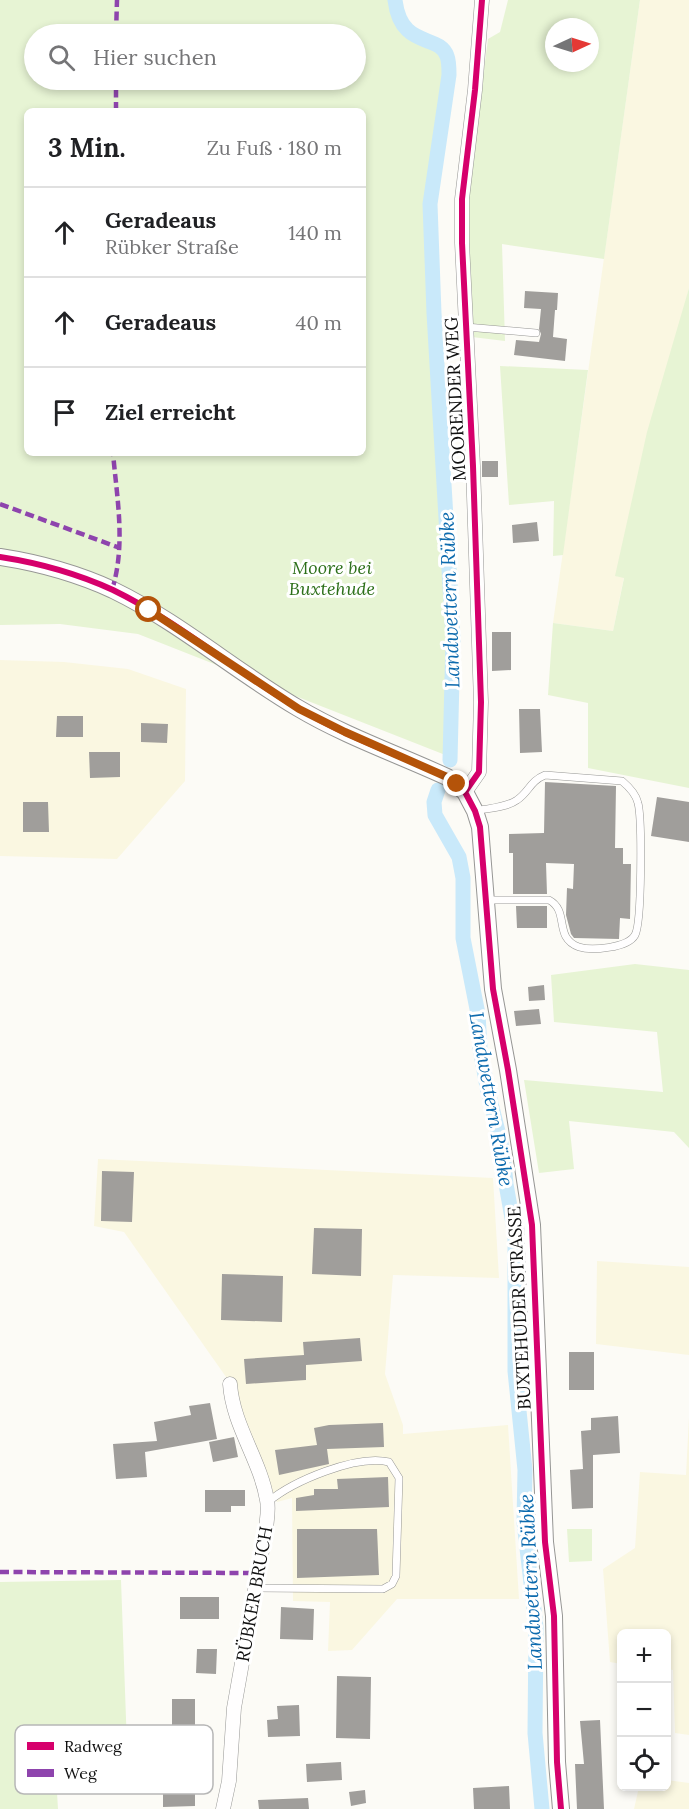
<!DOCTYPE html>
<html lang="de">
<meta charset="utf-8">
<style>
body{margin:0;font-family:Lora,serif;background:#f2f2f2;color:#202124}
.controls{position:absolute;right:18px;bottom:18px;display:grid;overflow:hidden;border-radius:9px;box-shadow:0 3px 9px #0003}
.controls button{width:54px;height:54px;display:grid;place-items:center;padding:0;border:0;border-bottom:2px solid #e0e0e0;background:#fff;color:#202124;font:30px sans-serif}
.compass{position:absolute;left:545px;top:18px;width:54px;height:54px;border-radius:50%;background:#fff;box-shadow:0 3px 9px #0003;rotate:86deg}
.stop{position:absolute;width:18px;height:18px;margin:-14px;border:4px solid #b45309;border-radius:50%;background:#fff}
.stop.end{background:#b45309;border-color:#fff;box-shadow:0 2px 6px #0008}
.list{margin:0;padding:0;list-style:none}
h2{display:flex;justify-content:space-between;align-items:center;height:78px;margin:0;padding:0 24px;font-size:26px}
h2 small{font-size:20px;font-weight:400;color:#757577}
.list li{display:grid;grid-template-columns:39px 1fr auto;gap:18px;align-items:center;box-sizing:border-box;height:90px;padding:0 24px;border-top:2px solid #e0e0e0}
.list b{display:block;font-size:22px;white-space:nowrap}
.list p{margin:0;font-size:20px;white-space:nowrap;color:#757577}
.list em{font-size:20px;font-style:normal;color:#757577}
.icon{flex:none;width:33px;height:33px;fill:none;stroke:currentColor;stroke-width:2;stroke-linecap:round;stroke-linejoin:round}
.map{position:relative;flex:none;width:689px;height:1809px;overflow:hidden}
.search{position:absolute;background:#fff;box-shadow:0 3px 9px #0003;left:24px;top:24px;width:342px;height:66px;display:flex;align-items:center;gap:15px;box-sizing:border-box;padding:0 21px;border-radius:33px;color:#757577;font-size:22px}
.panel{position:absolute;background:#fff;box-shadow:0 3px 9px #0003;left:24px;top:108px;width:342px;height:348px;border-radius:9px}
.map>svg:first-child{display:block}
.farmland{fill:#faf7e1}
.green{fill:#e7f4d4;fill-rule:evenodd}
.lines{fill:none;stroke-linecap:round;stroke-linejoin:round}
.canal{stroke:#c9e9fa;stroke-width:15}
.building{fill:#a09e9b}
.service-casing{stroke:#969694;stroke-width:8}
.minor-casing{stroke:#969694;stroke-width:15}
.tertiary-casing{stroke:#969694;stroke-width:18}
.service{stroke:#fffefe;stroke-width:7}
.minor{stroke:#fffefe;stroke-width:14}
.tertiary{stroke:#fffefe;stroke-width:16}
.quiet{stroke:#8e44ad;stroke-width:4.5;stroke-dasharray:9 4.5;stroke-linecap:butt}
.cycleway-casing{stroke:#fff;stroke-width:10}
.cycleway{stroke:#d6006c;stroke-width:6}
.route{stroke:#b45309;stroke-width:8}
.labels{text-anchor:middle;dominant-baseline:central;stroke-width:6;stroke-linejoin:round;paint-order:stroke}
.street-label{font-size:18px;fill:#101010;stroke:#fff}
.park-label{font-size:18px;font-style:italic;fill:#2c6f19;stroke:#fff}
.water-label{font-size:20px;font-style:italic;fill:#0d6bae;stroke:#fff}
.key{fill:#fff;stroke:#b7b7b7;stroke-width:1.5}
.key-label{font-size:16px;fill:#101010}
</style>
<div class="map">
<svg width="689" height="1809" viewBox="0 0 689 1809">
<rect width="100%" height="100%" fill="#fcfbf6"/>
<!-- farmland -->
<path class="farmland" d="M640,0H689V288L616,576L624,577L613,631L553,623Z
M0,660L64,662L128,669L186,689L185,781L117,859L0,856Z
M98,1159L493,1178L499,1278L393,1275L385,1374L403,1425V1434L508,1425L519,1599H397L352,1650L328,1651L330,1602L293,1601L292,1498L277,1502L231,1384L124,1232L94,1226Z
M597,1261L689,1267V1355L596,1344Z
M689,1417V1735L675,1733L673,1670L667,1669L666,1634H622L621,1664L610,1662L603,1569L635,1548L640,1472L686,1475Z
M667,1780L689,1783V1809H634L639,1787L666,1786Z"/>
<!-- green -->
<path class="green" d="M0,0H398C404,36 412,37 445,46L451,64L434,188L439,305L438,368L448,512L455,545L458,598L453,758L138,634L60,624L0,625ZM34,34H356V80H34ZM27,111H363V453H27Z
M508,0H640L604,259L502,244L505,341L472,337L467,197L488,39L500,32ZM554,27H590V63H554Z
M689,288V788L588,768V703L548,695L553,623L613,631L624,578L615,576L647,432Z
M500,366L588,370L563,555L553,556L554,501L509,505Z
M635,964L689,970V1148L674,1132L569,1121L574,1169L539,1173L524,1080L663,1092L657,1032L554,1022L551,975Z
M567,1529H592V1561L569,1562Z
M121,1580L127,1746L55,1759L58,1809H0V1582Z"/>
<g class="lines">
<!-- canal -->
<path class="canal" d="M395,0C401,50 439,33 447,56C449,61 449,69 449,75L430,204L434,313L453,638L450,760
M438,790L434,802L435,815L459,857L463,878V938L478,1014L480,1048L487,1087L503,1152L506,1184L515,1235V1371L525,1470L524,1522L536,1627L535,1733L542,1809"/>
</g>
<!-- building -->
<path class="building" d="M525,291L558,293L557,310H555L553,337L567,339L565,361L514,355L516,340L539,342L541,334L539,329L541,309L524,308Z
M482,461H498V477H482Z
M537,522L539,541L513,543L512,525Z
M492,632H511V670L492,671Z
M519,709H540L542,752L520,753Z
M57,716H83V737H56Z
M141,723L168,724L167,743L141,742Z
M89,752H120V777L90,778Z
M545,782L616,786L615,848H623V864H631L630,919L620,918L619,939L574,938L571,934L566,915L567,888L573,889L574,864L546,863L547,894H513V853H509V834L544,833Z
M657,797L689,802V842L651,836Z
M23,802H48L49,832H23Z
M516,906H547V928H517Z
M544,985L545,1000L529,1001L528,987Z
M539,1009L541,1024L516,1026L514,1011Z
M102,1171L134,1172L132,1222L101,1221Z
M314,1228L362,1229L361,1276L312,1274Z
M222,1274L283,1276L282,1322L221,1320Z
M360,1338L362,1361L306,1365V1380L246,1384L244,1359L304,1355L303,1342Z
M569,1352H594V1390H569Z
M210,1403L217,1439L145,1452L147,1477L116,1479L113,1444L157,1441L154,1422L191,1415L189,1406Z
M618,1416L620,1453L593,1455V1508L572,1509L570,1470L583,1469L581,1431L591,1430V1418Z
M383,1423L384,1447L327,1449L329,1464L279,1475L275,1450L317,1445L314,1428L329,1425Z
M234,1437L238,1457L213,1462L209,1442Z
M388,1477L389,1507L296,1511V1498L314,1495V1489H338L337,1479Z
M205,1490H245V1506H231V1512H205Z
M297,1529H377L379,1575L297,1578Z
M180,1597H219V1619H180Z
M281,1607L314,1609L313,1640L280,1639Z
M197,1649H217L216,1674L196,1673Z
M337,1676L371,1677L370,1739L336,1738Z
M172,1699H195V1743H181V1725H172Z
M299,1705L300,1736L268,1737L267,1720L278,1719L277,1706Z
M600,1720L604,1809H577L575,1764H584L580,1721Z
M341,1762L342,1780L307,1782L306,1764Z
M171,1778H195V1806L163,1807V1794L172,1793Z
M509,1786L510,1809H474L473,1788Z
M365,1790L366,1803L351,1806L349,1792Z
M308,1798L309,1809H259L258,1800Z"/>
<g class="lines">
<!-- service casing -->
<g class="service-casing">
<path id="service" d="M466,327L536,333
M475,811C488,808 506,808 517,800C529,792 530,781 545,775L622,781C628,786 636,794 638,803C642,819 642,923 635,935C628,948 591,951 579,947C553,938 570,911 549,900H485
M255,1588L383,1589L392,1584L396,1576L399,1478L389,1462C357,1454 293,1481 268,1502"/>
</g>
<!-- minor casing -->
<g class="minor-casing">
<path id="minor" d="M465,792L479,772L481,702L473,466L462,243V199L475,90L482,0
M223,1809L229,1781L234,1708L266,1528C267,1519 269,1509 267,1500C260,1459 233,1426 230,1384"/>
</g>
<!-- tertiary casing -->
<g class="tertiary-casing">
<path id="tertiary" d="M0,557C39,563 78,574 113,590C179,622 235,671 298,708C345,736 397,754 447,777L465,792L475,811L480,827L493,989L508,1070L532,1225L545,1542L554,1616L557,1762L561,1809"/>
</g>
<!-- service -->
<use href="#service" class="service"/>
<!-- minor -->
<use href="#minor" class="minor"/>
<!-- tertiary -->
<use href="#tertiary" class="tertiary"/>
<!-- quiet -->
<path class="quiet" d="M116,34L117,0
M116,111V80
M0,504L120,548
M112,590C126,545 117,499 113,453
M0,1572L257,1573"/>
<!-- cycleway casing -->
<g class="cycleway-casing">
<path id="cycleway" d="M0,557C39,563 78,574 113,590C179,622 235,671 298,708C345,736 397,754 447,777L465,792L475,811L480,827L493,989L508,1070L532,1225L545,1542L554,1616L557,1762L561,1809
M465,792L479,772L481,702L473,466L462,243V199L475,90L482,0"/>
</g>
<!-- cycleway -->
<use href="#cycleway" class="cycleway"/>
</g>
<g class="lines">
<!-- route -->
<path class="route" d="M149,610L299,709L345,732L447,777L457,784"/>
</g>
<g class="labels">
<!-- street labels -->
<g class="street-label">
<text transform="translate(455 399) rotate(-93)">MOORENDER WEG</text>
<text transform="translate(519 1308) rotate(-93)">BUXTEHUDER STRASSE</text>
<text transform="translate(254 1594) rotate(-80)">RÜBKER BRUCH</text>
</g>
<!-- park labels -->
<g class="park-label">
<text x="332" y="567">Moore bei<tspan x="332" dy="21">Buxtehude</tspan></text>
</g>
<!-- water labels -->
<g class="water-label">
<text transform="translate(449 600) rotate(-92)">Landwettern Rübke</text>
<text transform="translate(492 1099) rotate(80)">Landwettern Rübke</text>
<text transform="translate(530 1582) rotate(-93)">Landwettern Rübke</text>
</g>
</g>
<!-- legend -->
<rect x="15" y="1725" width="198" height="69" rx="9" class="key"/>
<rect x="27" y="1742" width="27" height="8" fill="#d6006c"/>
<rect x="27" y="1769" width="27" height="8" fill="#8e44ad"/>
<g class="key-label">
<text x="64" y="1752">Radweg</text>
<text x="64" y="1779">Weg</text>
</g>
</svg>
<div class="controls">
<button>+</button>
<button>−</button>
<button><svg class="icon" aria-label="locate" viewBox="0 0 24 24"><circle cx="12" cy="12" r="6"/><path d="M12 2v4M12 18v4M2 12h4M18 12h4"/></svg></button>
</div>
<svg class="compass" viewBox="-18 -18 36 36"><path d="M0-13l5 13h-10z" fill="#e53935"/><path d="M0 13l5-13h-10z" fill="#757577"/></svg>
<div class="stop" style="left:149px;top:610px"></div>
<div class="stop end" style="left:457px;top:784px"></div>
<div class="search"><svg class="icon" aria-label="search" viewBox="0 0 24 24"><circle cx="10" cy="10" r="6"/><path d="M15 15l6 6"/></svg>Hier suchen</div>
<section class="panel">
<h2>3 Min.<small>Zu Fuß · 180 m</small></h2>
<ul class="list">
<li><svg class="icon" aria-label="ahead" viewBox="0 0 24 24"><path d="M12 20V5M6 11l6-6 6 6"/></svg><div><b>Geradeaus</b><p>Rübker Straße</p></div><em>140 m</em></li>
<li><svg class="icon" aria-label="ahead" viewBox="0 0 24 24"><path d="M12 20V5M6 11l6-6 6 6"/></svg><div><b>Geradeaus</b></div><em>40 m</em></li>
<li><svg class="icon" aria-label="arrive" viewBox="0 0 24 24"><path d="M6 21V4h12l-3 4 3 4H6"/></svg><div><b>Ziel erreicht</b></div></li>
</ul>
</section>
</div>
